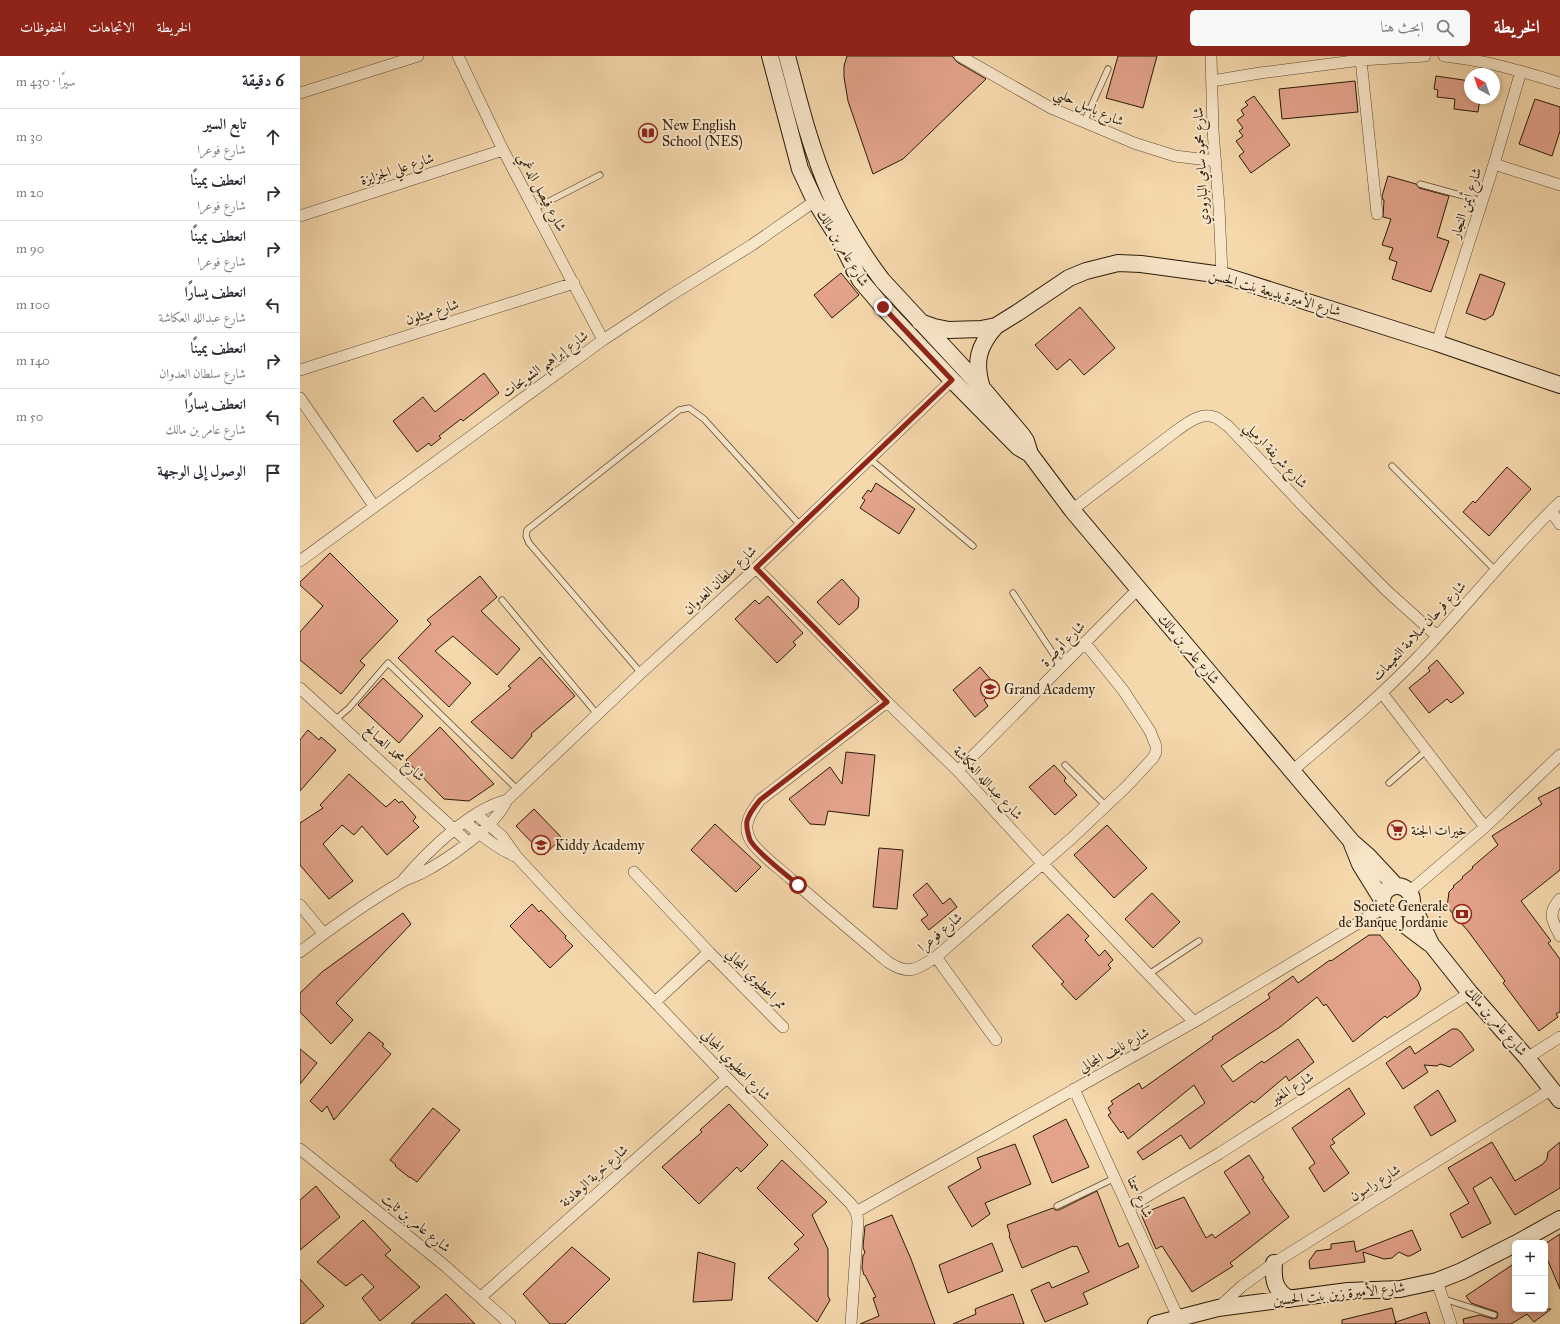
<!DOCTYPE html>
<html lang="ar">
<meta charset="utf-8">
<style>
body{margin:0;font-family:"IM FELL Great Primer",Amiri,serif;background:#f7f7f7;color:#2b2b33;direction:rtl}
.controls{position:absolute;right:12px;bottom:12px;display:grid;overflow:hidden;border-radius:6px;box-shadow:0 2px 6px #0003}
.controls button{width:36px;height:36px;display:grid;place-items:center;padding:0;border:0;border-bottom:1px solid #e1e1e2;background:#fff;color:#2b2b33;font:20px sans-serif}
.compass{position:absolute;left:1164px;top:12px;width:36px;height:36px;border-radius:50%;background:#fff;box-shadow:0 2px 6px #0003;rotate:320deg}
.stop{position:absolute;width:12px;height:12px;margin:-9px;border:3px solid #8f2418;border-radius:50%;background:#fff}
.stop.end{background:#8f2418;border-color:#fff;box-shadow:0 1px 4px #0008}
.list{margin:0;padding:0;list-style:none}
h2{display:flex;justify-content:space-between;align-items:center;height:52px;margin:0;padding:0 16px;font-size:17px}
h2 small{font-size:13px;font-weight:400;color:#7c7c81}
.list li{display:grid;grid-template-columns:26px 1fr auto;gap:12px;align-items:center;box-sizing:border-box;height:56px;padding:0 16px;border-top:1px solid #e1e1e2}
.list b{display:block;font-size:15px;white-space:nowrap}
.list p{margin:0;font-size:13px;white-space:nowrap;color:#7c7c81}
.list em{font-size:13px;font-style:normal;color:#7c7c81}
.icon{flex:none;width:22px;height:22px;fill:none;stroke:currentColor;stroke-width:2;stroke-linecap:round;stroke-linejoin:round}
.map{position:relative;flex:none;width:1260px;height:1268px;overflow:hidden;direction:ltr}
header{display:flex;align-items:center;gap:24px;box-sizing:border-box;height:56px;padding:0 20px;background:#8f2418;color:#fff}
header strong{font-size:19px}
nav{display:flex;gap:22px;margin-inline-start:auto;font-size:14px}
.search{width:280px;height:36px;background:#f7f7f7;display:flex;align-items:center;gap:10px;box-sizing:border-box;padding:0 14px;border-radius:6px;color:#7c7c81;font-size:15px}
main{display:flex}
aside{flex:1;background:#fff}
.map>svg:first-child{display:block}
.building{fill:#e2a38a;stroke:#291b09}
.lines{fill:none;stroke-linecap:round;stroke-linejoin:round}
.lane-casing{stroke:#5c4a32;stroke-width:7}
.street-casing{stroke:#5c4a32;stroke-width:12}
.secondary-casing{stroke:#291b09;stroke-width:18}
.lane{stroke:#f8e6c9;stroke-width:5.5}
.street{stroke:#f8e6c9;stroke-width:11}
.secondary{stroke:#f8e6c9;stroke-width:16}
.route{stroke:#8f2418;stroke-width:5}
.labels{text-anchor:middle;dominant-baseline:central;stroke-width:4;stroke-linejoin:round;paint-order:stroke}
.street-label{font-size:14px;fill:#291b09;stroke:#f8e6c9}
.poi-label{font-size:14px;fill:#291b09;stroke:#f8e6c9;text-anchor:start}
</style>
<header>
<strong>الخريطة</strong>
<div class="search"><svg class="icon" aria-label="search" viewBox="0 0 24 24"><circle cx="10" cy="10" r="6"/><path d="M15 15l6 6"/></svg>ابحث هنا</div>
<nav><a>الخريطة</a><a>الاتجاهات</a><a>المحفوظات</a></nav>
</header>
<main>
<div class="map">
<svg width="1260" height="1268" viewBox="0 0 1260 1268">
<rect width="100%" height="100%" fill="#f5d8ac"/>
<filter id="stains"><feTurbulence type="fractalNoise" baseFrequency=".005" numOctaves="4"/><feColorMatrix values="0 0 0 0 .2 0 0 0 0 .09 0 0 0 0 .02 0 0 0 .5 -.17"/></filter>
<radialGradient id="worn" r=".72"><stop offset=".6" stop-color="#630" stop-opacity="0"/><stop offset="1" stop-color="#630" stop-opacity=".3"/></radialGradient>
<!-- building -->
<path class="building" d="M547,0H652L657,6L686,23L603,103L573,118L548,45L544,21V10Z
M818,0H857L843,52L806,42Z
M1136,20L1170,25V42H1180L1178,56L1154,53L1155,43L1137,41L1138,34L1134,33Z
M1055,25L1058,56L982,63L979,33Z
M954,40L990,89L951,117L939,100L944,96L936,85L943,80L939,75L943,72L937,64L944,59L941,54L948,49L945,46Z
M1235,43L1260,51V75L1252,100L1219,88Z
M1088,120L1116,128L1119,132L1149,140L1137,181L1149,185L1131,236L1092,223L1097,206L1089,203L1093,192L1082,189L1091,163L1083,161L1084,144H1083L1082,140Z
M541,217L559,239L532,262L514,239Z
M1180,218L1205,227L1193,259L1185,264L1166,257Z
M780,251L815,292L784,319L770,303L757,314L735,289Z
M184,317L199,337L163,365L161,363L139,380L141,382L131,390L129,387L117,396L93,365L123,341L135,356Z
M1207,411L1231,433L1189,480L1163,456L1173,445L1175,447Z
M576,427L615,453L599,478L560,452L565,444L562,442L568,434L571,436Z
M30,497L98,565L60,605L65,609L41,638L0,604V576L23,550L0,529V526Z
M180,520L197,541L181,555L220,593L197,619L153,580L135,595L171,627L149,651L98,602L131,568L127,564Z
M542,523L559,542L558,552L539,569L517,546Z
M468,540L503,577L493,586L496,589L477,607L435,563L455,544L459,548Z
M240,601L275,640L231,678L232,680L212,703L171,666L211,632L208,630Z
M1137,604L1164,637L1151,647L1147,643L1129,657L1109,632L1130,615L1128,612Z
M680,611L698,632L684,644L688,650L675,661L653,634Z
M83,622L123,660L99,687L58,649Z
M140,671L194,728L169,745L144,743L106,704Z
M8,674L19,684L21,681L36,694L0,735V684Z
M546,696L575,699L569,760L528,755L525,769L510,768L489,743L530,711L542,728Z
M754,709L766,722L764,725L777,739L755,759L729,731Z
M49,718L86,751L95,743L99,747L102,745L116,761L113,765L119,771L87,799L62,770L54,779L42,769L23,788L53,825L29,843L0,809V767L23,752L20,749Z
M1260,731V814L1221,845L1251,885L1248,887L1260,903V956L1256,958L1258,961L1239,975L1203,927L1205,925L1168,875L1147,851L1149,836L1154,831L1153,830L1163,822L1162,821L1173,812L1172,811L1198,789L1192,780L1242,748L1238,742Z
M234,753L262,782L244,799L216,770Z
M415,768L461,811L436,836L391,794Z
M807,769L847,812L814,842L774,799Z
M579,792L603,794L597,853L573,851Z
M627,827L643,848L650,842L657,851L629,874L621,864L628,859L613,839Z
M852,837L880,866L853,892L825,863Z
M232,848L239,856L241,854L266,880L265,882L273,890L250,912L210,870Z
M103,857L111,868L36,947L53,964L31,988L0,956V937L22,916Z
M768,858L789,880L785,884L799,900L805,894L813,904L808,909L811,912L776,944L761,928L764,926L732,890Z
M1069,879H1080L1118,925L1121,933L1117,940L1087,962L1085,960L1053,986L1026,948L1024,950L1017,941L980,971L921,1010L933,1026L962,1005L964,1007L998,983L1014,1006L989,1025L986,1020L954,1047L952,1045L890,1093L881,1079L843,1104L837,1096L905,1047L894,1029L828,1083L823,1075L821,1077L808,1059L811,1057L808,1052L813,1048L811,1045L839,1027L842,1033L913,983L912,981L970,942L968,938L993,920L998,927L1030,904L1031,905Z
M1152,973H1157L1161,976L1174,994L1150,1011L1140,1008L1137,1010L1124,1009L1128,1016L1103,1033L1086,1007L1110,990L1115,998Z
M69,976L84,988L82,990L91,998L34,1064L27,1050L22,1056L10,1045Z
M0,993L17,1007L0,1028Z
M1049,1032L1065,1058L1032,1083L1035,1087L1030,1090L1049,1117L1024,1136L1009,1112L1015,1107L992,1072Z
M1138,1034L1156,1065L1131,1080L1114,1051Z
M429,1048L468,1089L441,1116L437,1111L399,1148L362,1111L402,1076L400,1074Z
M133,1052L160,1074L117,1126L110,1121V1122L95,1110L96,1109L90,1104Z
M766,1063L789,1111L752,1127L733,1080Z
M1192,1086L1215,1125L1243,1108L1247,1103L1248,1096L1260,1086V1132L1215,1159L1191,1121L1173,1132L1191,1167L1162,1182L1150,1158L1169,1147L1148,1112Z
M715,1088L731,1128L685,1147L690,1158L672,1171L648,1131L681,1112L677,1102Z
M949,1099L964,1122L962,1123L989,1161L930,1207L933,1210L892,1236L862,1190L856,1193L841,1158L884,1141L906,1182L912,1178L915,1182L950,1157L924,1116Z
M482,1104L527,1146L512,1159L528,1193V1240L530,1244L517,1266L468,1222L499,1193L494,1188L504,1179L457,1132Z
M16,1130L40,1161L0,1194V1144Z
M797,1135L819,1191L828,1187L839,1211L783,1237L788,1248L745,1266L731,1234L749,1226L752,1232L789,1216L777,1190L774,1191L773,1190L722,1212L709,1180L710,1179L707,1169L753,1152L755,1154H759Z
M592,1159L611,1203L635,1268H560L579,1260L573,1242L576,1241L565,1219H564L562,1212L563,1199L565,1197L563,1191L565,1170Z
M63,1164L91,1194L85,1199L120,1231L80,1265L62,1242L74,1231L62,1218L46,1230L17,1206Z
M1112,1174L1121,1194L1110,1200H1107L1099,1196L1092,1202L1084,1203L1063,1196L1065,1206L1010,1213L1009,1205L1016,1195L1031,1193V1188L1054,1185L1056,1196Z
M1260,1178V1233L1245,1198V1188Z
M692,1187L703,1215L648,1237L639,1209Z
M272,1191L310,1223L265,1268H250L223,1238Z
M398,1196L435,1207L432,1244L393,1246Z
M1215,1207V1253H1251L1234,1266L1227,1258L1211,1268H1164L1163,1263L1180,1259L1193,1263L1197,1262L1198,1258L1197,1256L1171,1247L1166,1240Z
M0,1223L24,1250L3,1268H0Z
M146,1238L175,1268H111Z
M713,1238L724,1268H653L676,1258L675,1253Z
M1092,1252L1096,1268H1042V1264Z
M1126,1256L1130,1268H1096V1266Z"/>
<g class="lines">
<!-- lane casing -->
<g class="lane-casing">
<path id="lane" d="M784,66L808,13
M1120,128L1182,145
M234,153L300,119
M570,403L673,490
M1092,410L1195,514
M713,537L762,611
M202,544L297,658
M341,617L229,487L226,480L227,474L379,354L389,352L404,363L500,469
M35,664L49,652L88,607L218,734
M765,709L806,750
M1089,727L1127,694
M849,918L899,885
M757,1150L815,1122
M1144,1243L1194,1259"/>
</g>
<!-- street casing -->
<g class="street-casing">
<path id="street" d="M158,0L203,94L303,284
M660,0L751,52L834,87L875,100L916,105
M911,0L913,75L919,151L922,219
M1144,0C1184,4 1221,15 1260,27
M1061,4L1077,158
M912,25L960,17L1061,4L1125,0
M0,37L118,0
M1194,108L1260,129
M0,160L203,94
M1137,287L1194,108L1221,15
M0,314L274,227
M0,342L74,450
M772,454L876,375C886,368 900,356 914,361C919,362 923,367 928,370L1006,453L1087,535L1137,580
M1251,455L1260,468
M0,505L303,284L368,241L452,189L515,145
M456,512L587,646L658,715L742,807L894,966
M0,632L168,786
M1082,637L1185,771
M587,646L460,744C451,756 441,770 451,785C458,797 480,813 491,823C523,851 556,879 588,906C609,920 617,913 636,901L772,782L827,730L853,702L856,696V690L850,675L823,634L785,587
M658,715L838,533
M991,716C1034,679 1078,643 1117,602C1166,551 1209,495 1260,446
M176,758L202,780L217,801L272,860L355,946L427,1022L551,1148L556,1156L558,1165L551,1268
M165,766C183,780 196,792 217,801
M334,816L409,896
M103,824C127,796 170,753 207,744
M1109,836L1185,771L1260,699
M1260,843C1247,857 1252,864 1260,880
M0,849L24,878
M0,896C31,872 66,847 100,827C106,823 113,821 120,818C147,804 194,772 207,744L341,617L456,512L652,324
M636,901L696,984
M355,946L409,896L483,971
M1227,1002L1260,981
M774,1033L881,1268
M0,1093L144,1209L210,1268
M829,1151L920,1097L1170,937
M556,1156L894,966L1083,852
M1137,1225L1151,1268
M181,1241L427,1022
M918,1252L942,1230L974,1207L1252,1033"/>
</g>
<!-- secondary casing -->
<g class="secondary-casing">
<path id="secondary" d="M470,0L500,113L515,145L542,188L560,224L583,251L652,324L718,391L730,398
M487,0C499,45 510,91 529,135C541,164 563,199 582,224L683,333L722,379L726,385L730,398L772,454L809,498L1052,786L1068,800L1095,829
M620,266L634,271L649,274L681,273L696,270L717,257L769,222L786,215L818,207L841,208L922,219L1137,287L1260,329
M682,332C674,306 678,290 696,270
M1052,788L1060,808L1081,842
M1082 845a15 15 0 1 1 30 0a15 15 0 1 1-30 0Z
M1112,848L1131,888L1170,937L1227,1002L1260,1044
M1093,860L1129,887
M1217,1187L1260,1163
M974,1207C973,1223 974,1235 990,1243
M856,1268L918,1252L1048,1235L1100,1233L1137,1225L1162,1215L1215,1188"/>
</g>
<!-- lane -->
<use href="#lane" class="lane"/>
<!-- street -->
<use href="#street" class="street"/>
<!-- secondary -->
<use href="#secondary" class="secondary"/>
</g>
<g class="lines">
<!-- route -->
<path class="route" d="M498,829C487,819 456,796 450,784C448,778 446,771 447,765C449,757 455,750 460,744L587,646L456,512L652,324L583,251"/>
</g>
<!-- icons -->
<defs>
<g id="library-ring" transform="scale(1)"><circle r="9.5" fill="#f8e6c9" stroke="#8f2418" stroke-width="1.5"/><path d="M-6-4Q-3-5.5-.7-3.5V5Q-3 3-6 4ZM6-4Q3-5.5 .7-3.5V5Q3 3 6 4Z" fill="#8f2418"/></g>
<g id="school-ring" transform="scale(1)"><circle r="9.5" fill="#f8e6c9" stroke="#8f2418" stroke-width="1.5"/><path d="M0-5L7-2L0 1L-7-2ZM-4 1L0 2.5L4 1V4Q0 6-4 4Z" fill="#8f2418"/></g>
<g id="supermarket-ring" transform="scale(1)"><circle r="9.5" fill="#f8e6c9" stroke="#8f2418" stroke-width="1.5"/><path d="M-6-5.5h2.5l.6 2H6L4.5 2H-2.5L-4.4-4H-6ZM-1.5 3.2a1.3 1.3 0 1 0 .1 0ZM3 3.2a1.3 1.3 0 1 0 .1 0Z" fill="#8f2418"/></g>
<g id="bank-ring" transform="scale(1)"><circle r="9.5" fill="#f8e6c9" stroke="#8f2418" stroke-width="1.5"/><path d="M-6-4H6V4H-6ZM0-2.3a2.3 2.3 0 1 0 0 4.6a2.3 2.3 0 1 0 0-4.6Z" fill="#8f2418"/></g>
</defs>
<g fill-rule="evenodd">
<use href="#library-ring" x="348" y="77"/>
<use href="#school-ring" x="690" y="633"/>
<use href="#supermarket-ring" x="1097" y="774"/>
<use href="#school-ring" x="241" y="789"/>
<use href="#bank-ring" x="1162" y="858"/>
</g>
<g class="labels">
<!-- street labels -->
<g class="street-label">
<text transform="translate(789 51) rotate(24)">شارع باسل حلبي</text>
<text transform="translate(901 110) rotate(-93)">شارع محمود سامي البارودي</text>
<text transform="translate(97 113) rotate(-18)">شارع علي الجزايزة</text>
<text transform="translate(242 136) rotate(62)">شارع فيصل الدغمي</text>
<text transform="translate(1166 147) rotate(-72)">شارع أيمن النجار</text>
<text transform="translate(543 192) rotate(59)">شارع عامر بن مالك</text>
<text transform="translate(975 237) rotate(16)">شارع الأميرة بديعة بنت الحسن</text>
<text transform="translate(132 256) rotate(-18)">شارع ميثلون</text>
<text transform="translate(245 308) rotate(-36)">شارع إبراهيم الشويحات</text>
<text transform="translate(976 399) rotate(47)">شارع شريفة ارميلي</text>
<text transform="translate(420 524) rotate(-43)">شارع سلطان العدوان</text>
<text transform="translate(1119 575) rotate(-47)">شارع فرحان سلامة النعيمات</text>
<text transform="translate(763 588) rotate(-46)">شارع أوصرة</text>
<text transform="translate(889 593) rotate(50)">شارع عامر بن مالك</text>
<text transform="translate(95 697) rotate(43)">شارع محمد الصالح</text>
<text transform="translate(688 727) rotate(47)">شارع عبدالله العكاشة</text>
<text transform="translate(640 876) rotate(-40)">شارع فوعرا</text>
<text transform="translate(456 923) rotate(45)">ممر اعطيوي المجالي</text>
<text transform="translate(1196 965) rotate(49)">شارع عامر بن مالك</text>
<text transform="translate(814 994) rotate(-29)">شارع نايف المجالي</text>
<text transform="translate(436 1009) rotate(46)">شارع اعطيوي المجالي</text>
<text transform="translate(992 1032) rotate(-32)">شارع المغير</text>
<text transform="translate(294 1120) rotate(-42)">شارع خربة الوهادنة</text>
<text transform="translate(1075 1127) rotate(-32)">شارع راسون</text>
<text transform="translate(840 1141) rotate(66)">شارع سمتا</text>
<text transform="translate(116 1167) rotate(39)">شارع عامر بن ثابت</text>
<text transform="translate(1039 1238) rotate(-6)">شارع الأميرة زين بنت الحسين</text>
</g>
<!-- poi labels -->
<g class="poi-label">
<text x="362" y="69">New English<tspan x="362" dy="16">School (NES)</tspan></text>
<text x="704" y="633">Grand Academy</text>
<text x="1111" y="774">خيرات الجنة</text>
<text x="255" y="789">Kiddy Academy</text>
<text x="1148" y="850" text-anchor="end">Societe Generale<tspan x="1148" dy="16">de Banque Jordanie</tspan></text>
</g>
</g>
<rect width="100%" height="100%" filter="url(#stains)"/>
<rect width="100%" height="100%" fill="url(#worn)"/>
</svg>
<div class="controls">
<button>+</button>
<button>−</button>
</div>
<svg class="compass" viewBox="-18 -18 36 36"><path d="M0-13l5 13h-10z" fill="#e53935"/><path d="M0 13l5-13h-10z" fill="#7c7c81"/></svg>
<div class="stop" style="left:498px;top:829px"></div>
<div class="stop end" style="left:583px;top:251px"></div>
</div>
<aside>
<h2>6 دقيقة<small>سيرًا · 430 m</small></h2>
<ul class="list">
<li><svg class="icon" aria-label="ahead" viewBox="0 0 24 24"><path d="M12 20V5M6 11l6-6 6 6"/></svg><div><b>تابع السير</b><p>شارع فوعرا</p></div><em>30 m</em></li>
<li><svg class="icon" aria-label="right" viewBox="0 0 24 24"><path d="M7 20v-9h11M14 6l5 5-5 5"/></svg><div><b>انعطف يمينًا</b><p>شارع فوعرا</p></div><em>20 m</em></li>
<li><svg class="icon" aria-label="right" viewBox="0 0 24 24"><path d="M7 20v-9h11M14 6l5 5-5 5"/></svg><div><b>انعطف يمينًا</b><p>شارع فوعرا</p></div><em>90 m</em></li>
<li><svg class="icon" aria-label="left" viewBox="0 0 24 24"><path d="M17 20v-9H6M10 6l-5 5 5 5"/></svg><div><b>انعطف يسارًا</b><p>شارع عبدالله العكاشة</p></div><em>100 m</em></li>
<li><svg class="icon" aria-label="right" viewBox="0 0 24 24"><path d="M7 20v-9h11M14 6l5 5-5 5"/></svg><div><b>انعطف يمينًا</b><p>شارع سلطان العدوان</p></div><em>140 m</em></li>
<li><svg class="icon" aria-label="left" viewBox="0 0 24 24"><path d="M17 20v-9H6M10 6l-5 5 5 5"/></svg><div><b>انعطف يسارًا</b><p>شارع عامر بن مالك</p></div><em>50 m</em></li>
<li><svg class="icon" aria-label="arrive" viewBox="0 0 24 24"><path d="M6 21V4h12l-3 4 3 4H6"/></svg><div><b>الوصول إلى الوجهة</b></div></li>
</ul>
</aside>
</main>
